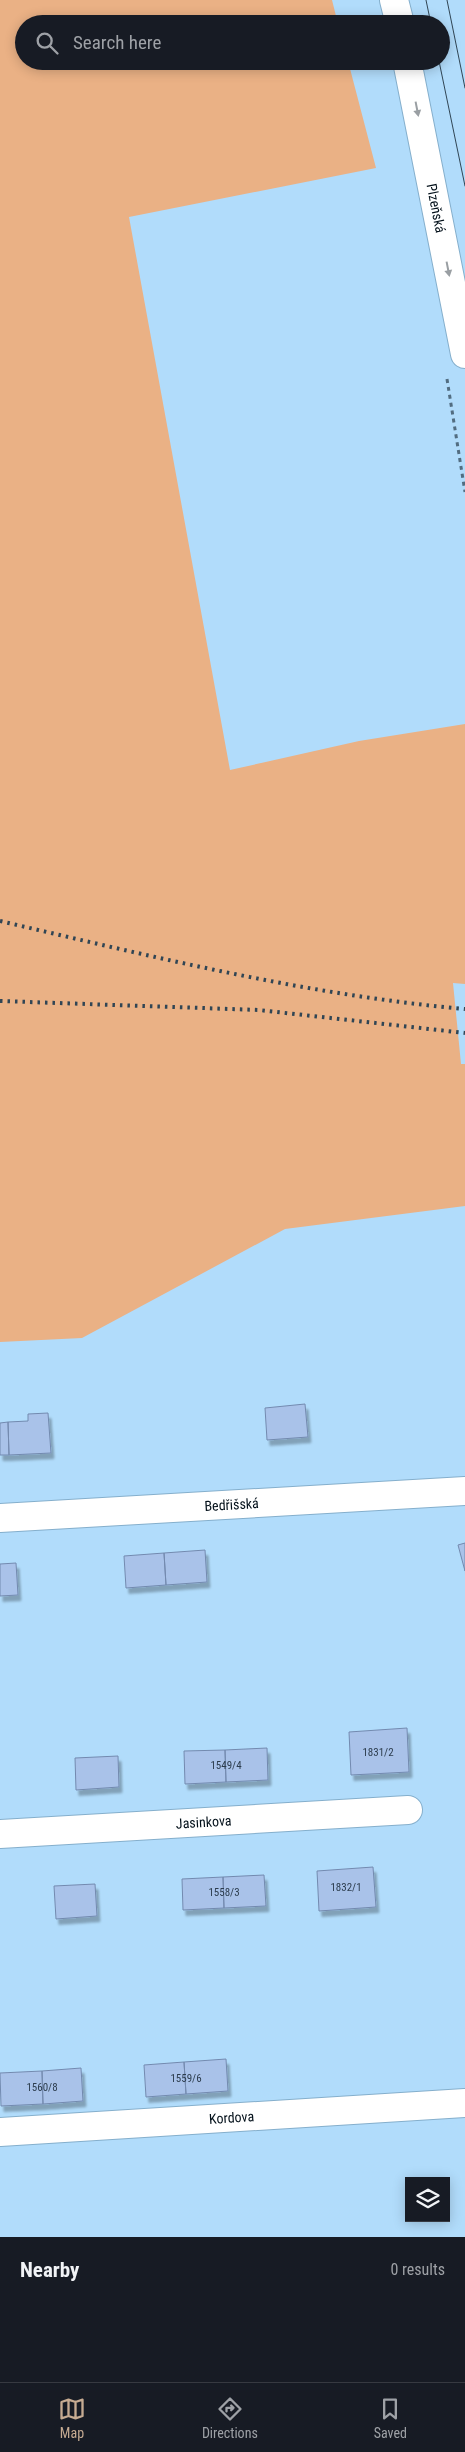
<!DOCTYPE html>
<meta charset="utf-8">
<style>
body{margin:0;font-family:"Roboto Condensed",sans-serif;background:#20242c;color:#f1f3f6}
.controls{position:absolute;right:15px;bottom:15px;display:grid;overflow:hidden;border-radius:0px;box-shadow:0 2px 12px #0003}
.controls button{width:45px;height:45px;display:grid;place-items:center;padding:0;border:0;border-bottom:1px solid #363941;background:#171b24;color:#f1f3f6;font:25px sans-serif}
.list{margin:0;padding:0;list-style:none}
h2{display:flex;justify-content:space-between;align-items:center;height:65px;margin:0;padding:0 20px;font-size:21px}
h2 small{font-size:16px;font-weight:400;color:#9ea1a6}
.icon{flex:none;width:28px;height:28px;fill:none;stroke:currentColor;stroke-width:2;stroke-linecap:round;stroke-linejoin:round}
.map{position:relative;flex:none;width:465px;height:2237px;overflow:hidden}
.search{position:absolute;background:#171b24;box-shadow:0 2px 12px #0003;left:15px;right:15px;top:15px;height:55px;display:flex;align-items:center;gap:12px;box-sizing:border-box;padding:0 18px;border-radius:28px;color:#9ea1a6;font-size:19px}
.sheet{height:145px;background:#171b24}
nav{display:flex;justify-content:space-around;align-items:center;box-sizing:border-box;height:70px;border-top:1px solid #363941;background:#171b24;font-size:14px;color:#9ea1a6}
nav a{display:grid;justify-items:center;gap:2px}
nav .on{color:#c6ab92}
.map>svg:first-child{display:block}
.green{fill:#eab185}
.building{fill:#a9c2e9;stroke:#738aaf;filter:url(#shadow)}
.lines{fill:none;stroke-linecap:round;stroke-linejoin:round}
.minor-casing{stroke:#85afcc;stroke-width:30}
.major-casing{stroke:#85afcc;stroke-width:30}
.path{stroke:#526d81;stroke-width:3;stroke-dasharray:4 4;stroke-linecap:butt}
.minor{stroke:#fff;stroke-width:28}
.major{stroke:#fff;stroke-width:28}
.tram{stroke:#304554;stroke-width:1}
.rail{stroke:#304554;stroke-width:4;stroke-dasharray:2.5 5;stroke-linecap:butt}
.oneway{fill:#9a9fa3}
.labels{text-anchor:middle;dominant-baseline:central;stroke-width:5;stroke-linejoin:round;paint-order:stroke}
.number-label{font-size:11px;fill:#2c3c4d}
.street-label{font-size:14px;fill:#020f19;stroke:#cee7f9}
</style>
<div class="map">
<svg width="465" height="2237" viewBox="0 0 465 2237">
<defs>
<filter id="shadow"><feDropShadow dx="3" dy="5.5" stdDeviation="1" flood-color="#0004"/></filter>
</defs>
<rect width="100%" height="100%" fill="#b1dcfb"/>
<!-- green -->
<path class="green" d="M0,0H332L338,24H24V61H348L376,168L129,217L230,770L359,741L465,724V984L453,983L461,1064H465V1206L285,1229L82,1338L0,1342Z"/>
<!-- building -->
<path class="building" d="M305,1404L308,1437L267,1440L265,1408Z
M48,1413L51,1453L9,1455L8,1422L28,1421V1414Z
M8,1422L9,1455H0V1423Z
M465,1543V1571L458,1545Z
M205,1550L207,1582L166,1585L164,1553Z
M164,1553L166,1585L126,1588L124,1556Z
M16,1563L18,1595L0,1596V1564Z
M407,1728L409,1772L351,1775L349,1732Z
M267,1748L268,1780L226,1782L225,1750Z
M225,1750L226,1782L185,1784L184,1751Z
M118,1756L119,1787L76,1790L75,1758Z
M373,1867L376,1907L319,1911L317,1871Z
M264,1875L266,1906L224,1908L223,1877Z
M223,1877L224,1908L183,1910L182,1879Z
M95,1884L97,1916L56,1919L54,1886Z
M226,2059L228,2091L186,2094L184,2062Z
M184,2062L186,2094L146,2097L144,2065Z
M81,2068L83,2101L43,2104L42,2071Z
M42,2071L43,2104L1,2106L0,2073Z"/>
<g class="lines">
<!-- minor casing -->
<g class="minor-casing">
<g id="minor">
<path id="s1" d="M0,1518L465,1491"/>
<path id="s2" d="M0,1834L408,1810"/>
<path id="s3" d="M0,2132L465,2103"/>
</g>
</g>
<!-- major casing -->
<g class="major-casing">
<g id="major">
<path d="M394,0L400,24"/>
<path id="s4" d="M407,61L465,354"/>
</g>
</g>
<!-- path -->
<path class="path" d="M447,379L465,492"/>
<!-- minor -->
<use href="#minor" class="minor"/>
<!-- major -->
<use href="#major" class="major"/>
<!-- tram -->
<path class="tram" d="M426,0L431,24
M447,0L465,88
M439,61L465,186"/>
<!-- rail -->
<path class="rail" d="M0,921C154,957 307,995 465,1009
M0,1001L259,1010L465,1033"/>
</g>
<!-- one-way arrows -->
<defs><path id="oneway-solid" d="M-6-.8H1V-3.2L6.5 0L1 3.2V.8H-6Z" transform="scale(1.25)"/></defs>
<g class="oneway">
<use href="#oneway-solid" transform="translate(417 109) rotate(79)"/>
<use href="#oneway-solid" transform="translate(448 269) rotate(79)"/>
</g>
<g class="labels">
<!-- number labels -->
<g class="number-label">
<text x="378" y="1752">1831/2</text>
<text x="226" y="1765">1549/4</text>
<text x="346" y="1887">1832/1</text>
<text x="224" y="1892">1558/3</text>
<text x="186" y="2078">1559/6</text>
<text x="42" y="2087">1560/8</text>
</g>
<!-- street labels -->
<g class="street-label">
<text stroke="none"><textPath href="#s4" startOffset="150">Plzeňská</textPath></text>
<text stroke="none"><textPath href="#s1" startOffset="232">Bedřišská</textPath></text>
<text stroke="none"><textPath href="#s2" startOffset="204">Jasinkova</textPath></text>
<text stroke="none"><textPath href="#s3" startOffset="232">Kordova</textPath></text>
</g>
</g>
</svg>
<div class="controls">
<button><svg class="icon" aria-label="layers" viewBox="0 0 24 24"><path d="M12 4l9 5-9 5-9-5zM3 14l9 5 9-5"/></svg></button>
</div>
<div class="search"><svg class="icon" aria-label="search" viewBox="0 0 24 24"><circle cx="10" cy="10" r="6"/><path d="M15 15l6 6"/></svg>Search here</div>
</div>
<section class="sheet">
<h2>Nearby<small>0 results</small></h2>
<ul class="list">
</ul>
</section>
<nav>
<a class="on"><svg class="icon" aria-label="map" viewBox="0 0 24 24"><path d="M3 6l6-2 6 2 6-2v14l-6 2-6-2-6 2zM9 4v14M15 6v14"/></svg>Map</a>
<a><svg class="icon" aria-label="directions" viewBox="0 0 24 24"><path d="M12 3l9 9-9 9-9-9zM9 14v-3h6M13 9l2 2-2 2"/></svg>Directions</a>
<a><svg class="icon" aria-label="saved" viewBox="0 0 24 24"><path d="M7 4h10v16l-5-4-5 4z"/></svg>Saved</a>
</nav>
